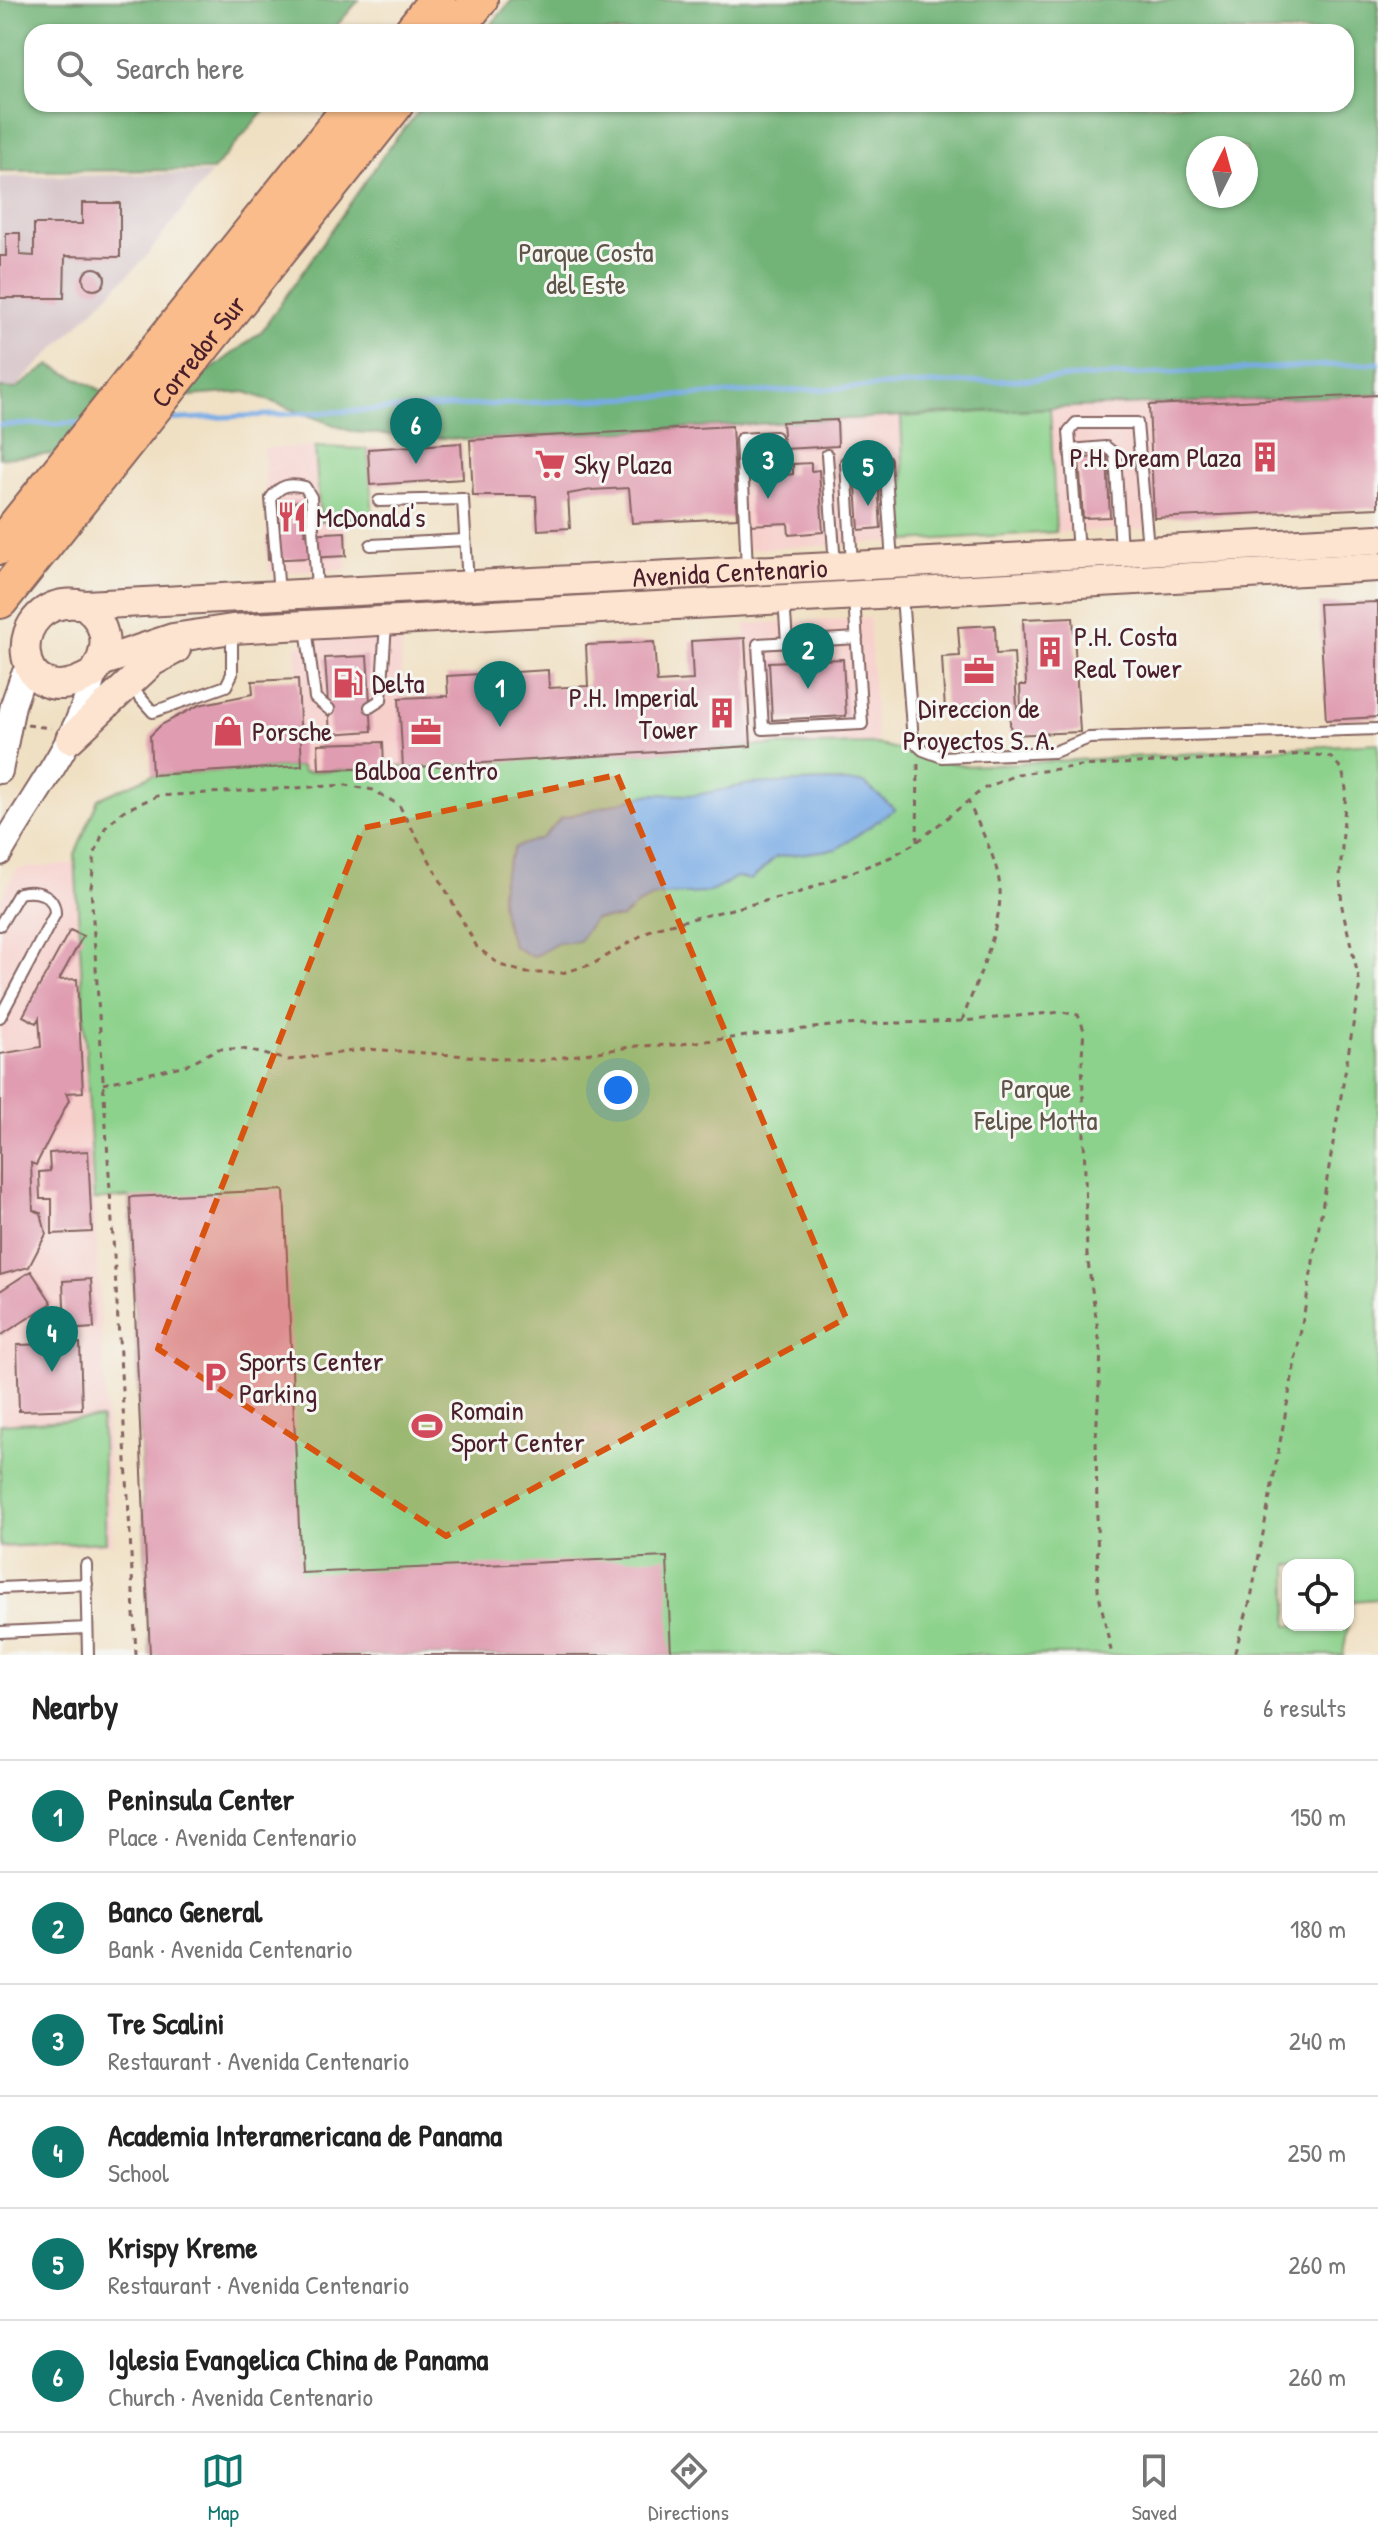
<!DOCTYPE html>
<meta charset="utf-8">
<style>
body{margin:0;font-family:"Patrick Hand",sans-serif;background:#f6f6f6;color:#222}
.controls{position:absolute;right:24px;bottom:24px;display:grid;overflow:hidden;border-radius:16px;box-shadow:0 2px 6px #0004}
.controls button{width:72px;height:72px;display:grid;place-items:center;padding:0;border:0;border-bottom:2px solid #e0e0e0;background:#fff;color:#222;font:40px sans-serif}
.compass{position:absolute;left:1186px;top:136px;width:72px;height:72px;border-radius:50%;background:#fff;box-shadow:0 2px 6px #0004;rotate:6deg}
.you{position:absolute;left:618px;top:1090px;width:28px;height:28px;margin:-20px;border:6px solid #fff;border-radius:50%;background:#1a73e8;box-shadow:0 0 0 12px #1a73e833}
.badge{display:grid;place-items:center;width:52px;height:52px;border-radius:50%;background:#0f766e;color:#fff;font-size:26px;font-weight:700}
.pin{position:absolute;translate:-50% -66px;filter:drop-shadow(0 2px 4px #0008)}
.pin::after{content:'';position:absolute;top:42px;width:28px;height:24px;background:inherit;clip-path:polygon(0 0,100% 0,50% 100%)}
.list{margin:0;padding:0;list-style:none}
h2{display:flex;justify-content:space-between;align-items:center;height:104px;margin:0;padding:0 32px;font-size:34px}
h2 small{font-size:26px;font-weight:400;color:#767676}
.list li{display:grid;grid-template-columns:52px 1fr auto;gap:24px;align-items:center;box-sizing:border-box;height:112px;padding:0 32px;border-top:2px solid #e0e0e0}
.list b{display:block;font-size:30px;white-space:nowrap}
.list p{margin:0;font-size:26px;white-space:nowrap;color:#767676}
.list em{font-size:26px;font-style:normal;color:#767676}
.icon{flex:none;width:44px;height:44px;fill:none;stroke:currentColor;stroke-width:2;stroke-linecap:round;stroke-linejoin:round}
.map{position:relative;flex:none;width:1378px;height:1655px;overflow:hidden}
.search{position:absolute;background:#fff;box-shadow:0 2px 6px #0004;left:24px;right:24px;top:24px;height:88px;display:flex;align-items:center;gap:20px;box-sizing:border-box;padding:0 28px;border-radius:24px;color:#767676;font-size:30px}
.sheet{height:776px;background:#fff}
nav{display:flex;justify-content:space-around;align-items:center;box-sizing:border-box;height:112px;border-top:2px solid #e0e0e0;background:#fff;font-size:22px;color:#767676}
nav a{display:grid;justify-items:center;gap:4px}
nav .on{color:#0f766e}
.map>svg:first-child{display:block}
.built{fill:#f7d0cc}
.industrial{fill:#d2bec3}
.green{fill:#8dd28c;stroke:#6c785c;stroke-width:2}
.forest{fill:#72b478;stroke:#5e6a52;stroke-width:2;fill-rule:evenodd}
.water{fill:#78abe5;stroke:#616588;stroke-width:2}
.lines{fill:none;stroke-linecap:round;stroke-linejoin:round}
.stream{stroke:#78abe5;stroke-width:5}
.building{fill:#e09db1}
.service-casing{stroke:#846360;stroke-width:14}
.tertiary-casing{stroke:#846360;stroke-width:28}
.secondary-casing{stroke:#846360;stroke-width:32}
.motorway-casing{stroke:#846360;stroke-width:40}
.path{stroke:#846360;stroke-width:3;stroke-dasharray:6 6;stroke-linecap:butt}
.service{stroke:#fff;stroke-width:10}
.tertiary{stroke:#fff;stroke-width:24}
.secondary{stroke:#fde4d1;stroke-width:28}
.motorway{stroke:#fabc8b;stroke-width:36}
.marked{fill:#d8530f;fill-opacity:0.2;stroke:#d8530f;stroke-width:6;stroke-dasharray:16 10;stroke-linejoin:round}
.labels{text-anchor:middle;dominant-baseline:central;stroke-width:6;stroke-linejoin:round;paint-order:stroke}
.park-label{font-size:28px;fill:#5e5548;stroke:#f6f6f2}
.street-label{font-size:28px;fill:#4a1f2b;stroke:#f6f6f2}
.poi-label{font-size:28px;fill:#4a1f2b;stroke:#f6f6f2;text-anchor:start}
</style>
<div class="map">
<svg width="1378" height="1655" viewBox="0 0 1378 1655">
<rect width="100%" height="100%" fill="#f6f6f2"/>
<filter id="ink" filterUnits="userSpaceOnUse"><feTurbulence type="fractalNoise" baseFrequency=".0125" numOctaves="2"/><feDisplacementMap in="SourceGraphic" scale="16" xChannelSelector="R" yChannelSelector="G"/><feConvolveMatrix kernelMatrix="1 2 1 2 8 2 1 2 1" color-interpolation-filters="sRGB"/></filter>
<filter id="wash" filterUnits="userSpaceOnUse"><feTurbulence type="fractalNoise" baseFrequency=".006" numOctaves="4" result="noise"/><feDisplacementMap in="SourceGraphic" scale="32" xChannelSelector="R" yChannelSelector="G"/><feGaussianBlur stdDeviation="1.8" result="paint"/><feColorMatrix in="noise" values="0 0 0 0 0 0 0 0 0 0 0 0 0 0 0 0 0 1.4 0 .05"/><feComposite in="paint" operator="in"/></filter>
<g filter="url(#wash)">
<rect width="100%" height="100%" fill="#f0e0c3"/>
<!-- built -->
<path class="built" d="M1149,405L1155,528L1056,532L1050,408Z
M901,417L906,541L739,550L732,426Z
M315,447L320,521H344L347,569L269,573L264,448Z
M869,618L877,744L751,746L745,624Z
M401,629L403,768L302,772L296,646L346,633Z
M76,863L113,1544L0,1550V902L17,869Z"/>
<!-- industrial -->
<path class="industrial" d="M211,173L144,259L14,389L0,388V177Z"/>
<!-- green -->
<path class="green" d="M1050,408L1056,532L906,541L901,417Z
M315,447L368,449L373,519L320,521Z
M1378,743V1599L1352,1601L1348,1624V1565H1288V1625H1348L1343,1655H150L130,1197L94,1200L75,855L98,799L152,775L302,766L303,772L751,746L877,744L966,766Z
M101,1418L106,1542L0,1547V1424Z"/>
<!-- forest -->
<path class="forest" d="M0,0H359L331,32H32V104H270L213,170L0,171Z
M512,0H1378V395L1050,408L470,440L353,432L246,392L175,397L261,332L389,147L425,104H1346V32H485ZM1198,148H1246V196H1198Z
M50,365L105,392L55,454L0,458V388L15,389Z"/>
<!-- water -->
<path class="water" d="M828,781L864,783L895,809L837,849L776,857L751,880L736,877C728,882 718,890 709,892C667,899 658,884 622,918L594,919L579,941L558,943L533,957L513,946C498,905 495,887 515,847L542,838L561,818L651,794L696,795L750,784Z"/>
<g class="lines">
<!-- stream -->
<path class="stream" d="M161,420L1378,363
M0,425L79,423"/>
</g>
<g id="blocks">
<!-- building -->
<path class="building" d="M82,203H120V257L65,256L64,298H0V256H6V233H20V255L34,256V224H82Z
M83 279a11 11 0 1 1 22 0a11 11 0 1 1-22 0Z
M1378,395V508L1154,518L1149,405Z
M837,420L838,446L784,449L782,422Z
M732,426L737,518L632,523L629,488L591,490L568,494L570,528L538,530L536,496H473L470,440Z
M461,443L463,479L370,485L368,449Z
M784,449L785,475L793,474V464L811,463V471L819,470L823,532L789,535L788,523L750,525L747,451Z
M1107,457L1110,517L1083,518L1079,458Z
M869,469V483L878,482L881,528L859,530L855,470Z
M304,501L305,534L345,532L346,556L268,560L267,535L280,534L278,503Z
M1378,602V717L1326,720L1319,604Z
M1073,617L1080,732L1011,735L1009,708L945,711L942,657L960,656L958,627L995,625L996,654L1014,653L1017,708L1021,707L1020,685H1026L1023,619Z
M745,638L751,746L403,768L399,698L448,696L447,676L548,670L549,688L588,686L586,645L654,642L657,682L693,680L691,641Z
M367,656L372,731L330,734L325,658Z
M843,659L846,716L772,720L769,662Z
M298,679L302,766L152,775L150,736L161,725L199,705L253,694L252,681Z
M383,742L384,768L319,770L318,744Z
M70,930L83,936L59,980L77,979L83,1092L66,1093L69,1100L36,1165L31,1163L33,1210L41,1213L46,1234L29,1267L0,1275V1054L41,1047L39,1018L36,1023L23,1016Z
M88,1151L92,1232L52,1234V1199H40L39,1172L50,1171L49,1153Z
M284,1190L301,1573L667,1557L671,1655H150L130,1197Z
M31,1271L52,1303L0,1336V1291Z
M91,1279L94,1328L65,1330L63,1281Z
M80,1343L82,1409L19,1411L17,1345Z"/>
</g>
</g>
<g filter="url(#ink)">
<use href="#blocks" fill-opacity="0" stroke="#846360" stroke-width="2"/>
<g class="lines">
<!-- service casing -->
<g class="service-casing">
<path id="service" d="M1070,450L1106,447L1115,454L1121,550
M827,455L835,565
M379,501L463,499L468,585
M371,545L465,540
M1078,552L1069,431L1076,423H1137L1148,548
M852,565L846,462L885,460L892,562
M747,569L741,439L775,437
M279,593L271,498C280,485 290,483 305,487L311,497L317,589
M902,596L913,741L923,750L942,757L1054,752L1089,738L1378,729
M854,597L862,724L763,729L758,644L857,638
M784,600L787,642
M306,627L315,698L329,709
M130,686L153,712L226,686L232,674V631
M370,707L381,700L386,623
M0,925L19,893C36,889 55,894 55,914L0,1017
M86,1565L88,1655
M0,1588L87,1584
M0,1632L87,1628"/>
</g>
<!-- tertiary casing -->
<g class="tertiary-casing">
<path id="tertiary" d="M0,771L13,705L23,676
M0,853C33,794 79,740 94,673"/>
</g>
<!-- secondary casing -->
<g class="secondary-casing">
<g id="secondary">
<path id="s1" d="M85,605C107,625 111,647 94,673C9,725 0,589 85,605L1378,539"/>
<path d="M101,662L173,638L232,629L1378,567"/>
<path d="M70,739L152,662L176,649"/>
</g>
</g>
<!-- motorway casing -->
<g class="motorway-casing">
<g id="motorway">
<path d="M412,32L437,0"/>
<path d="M453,32L479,0"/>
<path d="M0,546L354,104"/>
<path id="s2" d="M0,600L395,104"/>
</g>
</g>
<!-- path -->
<path class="path" d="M27,725L51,728
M917,842L918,762
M962,1021C975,984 1002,928 1000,889C998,859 980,829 968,801
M103,1084L186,1065L218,1049H243L288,1060L368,1049L538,1061L637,1046L673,1045L838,1025L962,1021L1062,1012L1078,1015L1084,1030L1082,1055L1087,1255L1101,1352L1096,1438L1098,1590L1112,1655
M136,1655C124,1399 107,1144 91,888L95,853L105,828L123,811L157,796L346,785L373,790L399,805L477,947L500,965L527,973H562L593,964L654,928L798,893L891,857L917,842L983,789L1018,774L1081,766L1309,754L1330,757L1342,769L1346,789L1340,876L1342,907L1360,984L1306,1303L1251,1598L1234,1655"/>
<!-- service -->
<use href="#service" class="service"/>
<!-- tertiary -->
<use href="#tertiary" class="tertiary"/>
<!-- secondary -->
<use href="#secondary" class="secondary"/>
<!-- motorway -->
<use href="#motorway" class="motorway"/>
</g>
</g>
<!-- marked area -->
<path class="marked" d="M617,775L846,1318L446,1536L158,1349L363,828Z"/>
<!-- icons -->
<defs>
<g id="building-bare" transform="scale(2.4)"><path d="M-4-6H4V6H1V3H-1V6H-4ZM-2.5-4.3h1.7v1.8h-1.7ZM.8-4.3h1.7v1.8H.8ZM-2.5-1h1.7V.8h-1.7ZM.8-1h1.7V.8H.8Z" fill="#d1495b" stroke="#f6f6f2" stroke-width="2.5" paint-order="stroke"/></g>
<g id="supermarket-bare" transform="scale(2.4)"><path d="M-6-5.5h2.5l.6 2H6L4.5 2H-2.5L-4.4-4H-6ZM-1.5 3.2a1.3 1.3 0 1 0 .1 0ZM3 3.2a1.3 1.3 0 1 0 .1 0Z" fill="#d1495b" stroke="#f6f6f2" stroke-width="2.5" paint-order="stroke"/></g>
<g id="restaurant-bare" transform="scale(2.4)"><path d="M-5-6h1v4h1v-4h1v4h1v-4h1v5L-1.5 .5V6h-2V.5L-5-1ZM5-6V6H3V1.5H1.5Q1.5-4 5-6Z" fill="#d1495b" stroke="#f6f6f2" stroke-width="2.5" paint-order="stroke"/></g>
<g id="office-bare" transform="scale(2.4)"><path d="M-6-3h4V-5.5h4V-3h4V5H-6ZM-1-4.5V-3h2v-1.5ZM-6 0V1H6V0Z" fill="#d1495b" stroke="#f6f6f2" stroke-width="2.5" paint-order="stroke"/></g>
<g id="fuel-bare" transform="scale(2.4)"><path d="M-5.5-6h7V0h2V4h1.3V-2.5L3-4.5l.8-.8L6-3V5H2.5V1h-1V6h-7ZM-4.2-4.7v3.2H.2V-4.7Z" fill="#d1495b" stroke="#f6f6f2" stroke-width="2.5" paint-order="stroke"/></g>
<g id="shop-bare" transform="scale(2.4)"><path d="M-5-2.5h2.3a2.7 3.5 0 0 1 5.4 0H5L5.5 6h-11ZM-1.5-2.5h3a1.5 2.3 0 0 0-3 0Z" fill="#d1495b" stroke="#f6f6f2" stroke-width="2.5" paint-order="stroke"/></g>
<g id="parking-bare" transform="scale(2.4)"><path d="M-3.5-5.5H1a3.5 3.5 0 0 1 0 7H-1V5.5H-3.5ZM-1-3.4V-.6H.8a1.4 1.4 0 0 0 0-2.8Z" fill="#d1495b" stroke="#f6f6f2" stroke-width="2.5" paint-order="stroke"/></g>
<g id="stadium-bare" transform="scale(2.4)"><path d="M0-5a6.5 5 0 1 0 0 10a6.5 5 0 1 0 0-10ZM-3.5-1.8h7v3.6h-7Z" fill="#d1495b" stroke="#f6f6f2" stroke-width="2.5" paint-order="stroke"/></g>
</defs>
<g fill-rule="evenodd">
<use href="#building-bare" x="1265" y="457"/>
<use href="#supermarket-bare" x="550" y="464"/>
<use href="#restaurant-bare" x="292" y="517"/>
<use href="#building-bare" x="1050" y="652"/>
<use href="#office-bare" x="979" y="671"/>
<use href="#fuel-bare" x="348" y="683"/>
<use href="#building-bare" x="722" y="713"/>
<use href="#shop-bare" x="228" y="731"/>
<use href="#office-bare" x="426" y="732"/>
<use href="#parking-bare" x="215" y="1377"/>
<use href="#stadium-bare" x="427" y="1426"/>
</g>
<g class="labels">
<!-- park labels -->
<g class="park-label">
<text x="586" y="252">Parque Costa<tspan x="586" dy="32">del Este</tspan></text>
<text x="1036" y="1088">Parque<tspan x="1036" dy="32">Felipe Motta</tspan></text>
</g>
<!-- street labels -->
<g class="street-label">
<text stroke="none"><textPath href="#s2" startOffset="318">Corredor Sur</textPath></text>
<text stroke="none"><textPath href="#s1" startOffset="900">Avenida Centenario</textPath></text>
</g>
<!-- poi labels -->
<g class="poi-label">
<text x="1241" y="457" text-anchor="end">P.H. Dream Plaza</text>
<text x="574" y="464">Sky Plaza</text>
<text x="316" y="517">McDonald's</text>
<text x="1074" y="636">P.H. Costa<tspan x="1074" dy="32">Real Tower</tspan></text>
<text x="372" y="683">Delta</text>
<text x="698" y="697" text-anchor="end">P.H. Imperial<tspan x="698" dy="32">Tower</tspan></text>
<text x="979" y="708" text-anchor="middle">Direccion de<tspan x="979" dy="32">Proyectos S. A.</tspan></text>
<text x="252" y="731">Porsche</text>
<text x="426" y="770" text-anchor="middle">Balboa Centro</text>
<text x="239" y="1361">Sports Center<tspan x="239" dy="32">Parking</tspan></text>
<text x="451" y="1410">Romain<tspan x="451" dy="32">Sport Center</tspan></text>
</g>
</g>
</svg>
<div class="controls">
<button><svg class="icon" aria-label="locate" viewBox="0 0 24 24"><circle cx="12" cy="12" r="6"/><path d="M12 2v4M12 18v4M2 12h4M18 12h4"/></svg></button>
</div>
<svg class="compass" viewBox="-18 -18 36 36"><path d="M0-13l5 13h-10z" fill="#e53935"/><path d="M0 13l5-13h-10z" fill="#767676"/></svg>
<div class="you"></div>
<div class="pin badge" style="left:500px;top:727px">1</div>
<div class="pin badge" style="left:808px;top:689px">2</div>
<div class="pin badge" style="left:768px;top:499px">3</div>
<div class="pin badge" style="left:52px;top:1372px">4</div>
<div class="pin badge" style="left:868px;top:506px">5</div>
<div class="pin badge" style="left:416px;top:464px">6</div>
<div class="search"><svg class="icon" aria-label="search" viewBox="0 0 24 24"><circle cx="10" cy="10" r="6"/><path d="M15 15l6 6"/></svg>Search here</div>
</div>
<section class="sheet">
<h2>Nearby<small>6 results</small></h2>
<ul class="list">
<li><span class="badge">1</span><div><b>Peninsula Center</b><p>Place · Avenida Centenario</p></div><em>150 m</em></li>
<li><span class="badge">2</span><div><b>Banco General</b><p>Bank · Avenida Centenario</p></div><em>180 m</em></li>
<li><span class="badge">3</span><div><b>Tre Scalini</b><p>Restaurant · Avenida Centenario</p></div><em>240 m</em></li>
<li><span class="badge">4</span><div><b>Academia Interamericana de Panama</b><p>School</p></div><em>250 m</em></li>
<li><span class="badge">5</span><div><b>Krispy Kreme</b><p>Restaurant · Avenida Centenario</p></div><em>260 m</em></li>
<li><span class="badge">6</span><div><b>Iglesia Evangelica China de Panama</b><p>Church · Avenida Centenario</p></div><em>260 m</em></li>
</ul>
</section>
<nav>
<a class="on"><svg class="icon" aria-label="map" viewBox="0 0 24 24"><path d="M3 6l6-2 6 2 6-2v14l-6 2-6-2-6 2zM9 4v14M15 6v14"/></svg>Map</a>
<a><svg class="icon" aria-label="directions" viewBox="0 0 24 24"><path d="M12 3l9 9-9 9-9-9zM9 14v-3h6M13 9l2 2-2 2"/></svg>Directions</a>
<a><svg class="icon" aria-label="saved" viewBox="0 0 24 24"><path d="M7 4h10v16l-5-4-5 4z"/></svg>Saved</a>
</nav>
